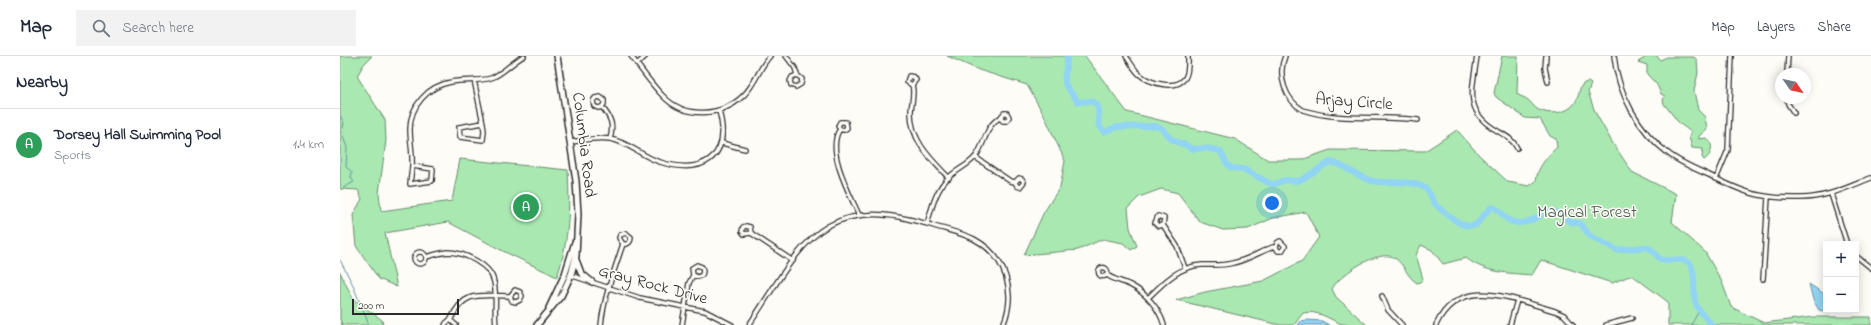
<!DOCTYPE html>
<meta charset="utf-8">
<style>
body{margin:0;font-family:"Indie Flower",sans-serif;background:#f2f2f3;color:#1f2937}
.controls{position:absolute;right:12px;bottom:12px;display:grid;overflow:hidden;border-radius:0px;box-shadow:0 2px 10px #0003}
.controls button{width:36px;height:36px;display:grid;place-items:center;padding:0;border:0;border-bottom:1px solid #e0e1e3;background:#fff;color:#1f2937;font:20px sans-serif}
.compass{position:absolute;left:1435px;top:12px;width:36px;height:36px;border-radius:50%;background:#fff;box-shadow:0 2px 10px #0003;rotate:124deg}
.scale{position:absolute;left:12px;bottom:10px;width:107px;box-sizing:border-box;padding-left:4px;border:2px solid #2b2b2b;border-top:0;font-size:11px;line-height:14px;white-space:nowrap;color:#2b2b2b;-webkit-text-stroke:3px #fdfcf7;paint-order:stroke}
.you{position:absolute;left:932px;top:147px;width:14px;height:14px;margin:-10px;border:3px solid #fff;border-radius:50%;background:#1a73e8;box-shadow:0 0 0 6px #1a73e833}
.badge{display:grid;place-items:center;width:26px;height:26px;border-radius:50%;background:#2b2b2b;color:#fff;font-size:13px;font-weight:700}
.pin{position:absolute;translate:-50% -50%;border:2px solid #fff;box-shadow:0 1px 4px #0006}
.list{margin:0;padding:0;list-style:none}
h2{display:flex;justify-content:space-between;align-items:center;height:52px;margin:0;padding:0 16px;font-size:17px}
h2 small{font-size:13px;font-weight:400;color:#747a83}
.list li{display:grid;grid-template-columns:26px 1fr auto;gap:12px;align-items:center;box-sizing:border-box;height:72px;padding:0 16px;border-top:1px solid #e0e1e3}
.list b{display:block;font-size:15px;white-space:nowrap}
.list p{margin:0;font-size:13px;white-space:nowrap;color:#747a83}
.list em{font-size:13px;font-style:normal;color:#747a83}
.icon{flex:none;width:22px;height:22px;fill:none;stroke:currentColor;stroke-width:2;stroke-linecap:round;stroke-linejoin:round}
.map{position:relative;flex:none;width:1531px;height:269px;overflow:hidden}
header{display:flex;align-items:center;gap:24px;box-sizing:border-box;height:56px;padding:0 20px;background:#fff;border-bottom:1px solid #e0e1e3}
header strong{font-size:19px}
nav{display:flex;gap:22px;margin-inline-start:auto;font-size:14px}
.search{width:280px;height:36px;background:#f2f2f3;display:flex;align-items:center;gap:10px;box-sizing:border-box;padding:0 14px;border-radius:0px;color:#747a83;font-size:15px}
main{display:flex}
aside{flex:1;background:#fff}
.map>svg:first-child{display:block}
.green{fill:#a9e9b1;stroke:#6a8a6e}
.water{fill:#91d4f3;stroke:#6890a3}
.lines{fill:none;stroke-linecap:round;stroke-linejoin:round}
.stream{stroke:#6890a3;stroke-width:1}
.river{stroke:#91d4f3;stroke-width:6}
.street-casing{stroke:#2b2b2b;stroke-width:6}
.secondary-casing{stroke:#2b2b2b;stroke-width:8}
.street{stroke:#fdfcf7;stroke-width:3.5}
.secondary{stroke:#fdfcf7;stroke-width:5}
.labels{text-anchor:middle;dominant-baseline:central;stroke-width:3;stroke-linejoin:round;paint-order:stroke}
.street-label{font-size:17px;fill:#2b2b2b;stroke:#fdfcf7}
.park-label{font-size:17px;fill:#4a5a4c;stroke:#fdfcf7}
</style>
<header>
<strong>Map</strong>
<div class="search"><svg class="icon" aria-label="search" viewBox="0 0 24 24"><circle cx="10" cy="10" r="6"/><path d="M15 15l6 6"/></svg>Search here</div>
<nav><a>Map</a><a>Layers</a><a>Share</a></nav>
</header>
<main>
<aside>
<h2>Nearby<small></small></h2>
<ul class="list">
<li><span class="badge" style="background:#2e9e5b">A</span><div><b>Dorsey Hall Swimming Pool</b><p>Sports</p></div><em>1.4 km</em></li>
</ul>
</aside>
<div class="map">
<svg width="1531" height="269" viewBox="0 0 1531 269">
<rect width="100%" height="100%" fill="#fdfcf7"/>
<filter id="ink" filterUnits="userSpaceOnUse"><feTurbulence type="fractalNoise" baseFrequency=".025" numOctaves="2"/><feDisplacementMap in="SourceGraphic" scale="8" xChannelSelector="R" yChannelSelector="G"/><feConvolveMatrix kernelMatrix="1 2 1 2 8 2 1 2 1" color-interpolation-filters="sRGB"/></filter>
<g filter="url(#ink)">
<!-- green -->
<path class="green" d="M0,0H32L24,8L17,20L45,64L46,84L39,137L41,155L112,145L120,103L228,114C230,152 229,185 217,221L163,195L108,166L45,177L57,231L39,223L16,190L13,159L22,143L18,134L0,133Z
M607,0H745L787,56L895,83L928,104H961L990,94L1085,95L1117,74L1139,99L1168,126L1189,130L1195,126C1198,122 1196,118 1199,114C1203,105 1210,98 1217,91L1216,83L1210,80L1200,63L1185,62L1156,41L1154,37L1162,0H1178L1177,38C1181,41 1185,41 1188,44C1191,46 1193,50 1197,53C1210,60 1231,58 1237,43C1240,36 1239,27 1248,26L1251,28L1248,36L1255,56L1272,86L1292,116L1336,138L1332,166L1365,196L1382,226L1391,251L1424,267L1473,261H1531V269H1328V246L1292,219L1272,227L1201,204L1192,219C1168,217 1145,217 1126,202L1103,208L1092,194L1081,189L1076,199L1083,223L1080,226L1077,227C1067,221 1064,208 1055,202C1039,192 1000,218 992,233L996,241L1027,269C1020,269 1009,269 1002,268C988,263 979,254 963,257L954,269H940L836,244L865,236L923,225L962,205L979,181L966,156L933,162L908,173L883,174L860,166L838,137L821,133L799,141L788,152L790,172L797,190L791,194L783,187L763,183L738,194L684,199L704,156L720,131L725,105L705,61L687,29L639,14Z
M1308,0H1317L1320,4L1327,1H1354L1357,4L1358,17L1354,35L1358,54L1365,61L1367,73L1359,80V83L1366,82C1375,88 1372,99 1364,104L1362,101L1363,93L1352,92L1349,81L1351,76L1339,67L1324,48L1323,44L1325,40L1321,38L1317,29L1307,18V9L1298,6Z
M0,216L13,243L42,264L43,269H2L0,263Z"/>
<!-- water -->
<path class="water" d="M187,143L196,149L188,158L176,150L177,148L183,150Z
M1469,228L1486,239V254H1509L1487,256L1479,254L1473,244Z
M967,264L982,265L989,269H958L961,265Z"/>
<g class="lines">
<!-- stream -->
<path class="stream" d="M0,13V14
M0,59L4,67L2,77L7,92L6,111L12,116L11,122L14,126L3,132
M0,204L12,227L29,269
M1351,269L1359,255"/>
<!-- river -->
<path class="river" d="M727,0C728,9 722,21 726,30C729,34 734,40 738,46L751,45L758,50L759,70L764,76L777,71L816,70L824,74L831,83L847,90L853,93L866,92L880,95L887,108L891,112L903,113L931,128H935L944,124L959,125L990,106C1005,109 1017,121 1032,125C1051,129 1067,122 1085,132C1091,136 1091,143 1095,148C1096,150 1118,167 1121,168C1126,170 1131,170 1136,169L1150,152L1153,151C1161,154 1164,164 1173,166C1192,171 1201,154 1215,156C1222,157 1225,164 1231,166C1233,167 1237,167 1240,167L1250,180L1277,194L1306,191L1311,193L1320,203C1329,206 1340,201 1348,206C1357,212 1353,237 1355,246C1358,256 1366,261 1372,269"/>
<!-- street casing -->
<g class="street-casing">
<path id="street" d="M291,0C301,13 311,28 323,40C345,63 381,61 403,40C415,29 419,12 430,0
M446,0L455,12L457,19L462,23L461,28L456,31L451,29L450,25L452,21L457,19
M786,0C790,6 794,13 799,18C809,27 836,35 845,22C849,16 848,7 848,0
M945,0C937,19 945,44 963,54C1000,66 1040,59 1078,64
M1137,0C1133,32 1123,55 1156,74C1164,79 1173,83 1177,92
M1206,0L1205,12L1208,26
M1274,0C1278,37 1298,75 1329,98C1341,107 1355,113 1369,119C1404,137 1421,143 1461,142C1486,142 1508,131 1531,122
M297,8L306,0
M1447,18L1448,0
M134,24L143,67L144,75L143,84L120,81L119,71L143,67
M572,29L567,26L569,20L574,21L576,24L572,29C575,38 571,47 571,57C571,85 591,103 609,122
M1447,42L1448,48L1454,57
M262,51L258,52L254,50L253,45L255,42L260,41L264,44V48L262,51C271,62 274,69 270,83
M500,73L498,70L500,66H506L507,72L504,74L500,73C485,94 510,138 519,159
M231,86C244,84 257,81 270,83C289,86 302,101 320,106C362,119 392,102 379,55
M382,87L405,93
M635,101L670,125L675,126L679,122L682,123L684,126L680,131L677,130L675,126
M72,110C73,98 70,86 70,73C70,50 88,30 111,26C124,23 138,26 151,22C163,18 172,6 184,0
M72,110L93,113L92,125L70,128Z
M1376,123L1388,94L1392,0
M1491,138L1507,188
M587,168C592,151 596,133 609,121C618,113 629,109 636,100C645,88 646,68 660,62L663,65H667L669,61L667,57H664L660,62
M823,169L818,170L815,167L818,160L824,162L823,169L837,190L845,212
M411,177L404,178L402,175L403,171L406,170L410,171L411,177L453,205
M74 202a6 6 0 1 1 12 0a6 6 0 1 1-12 0Z
M1516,200L1531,212
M86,201C93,199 100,197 107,196C124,196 151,209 154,226C157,240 154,255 156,269
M758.5 216a4.5 4.5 0 1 1 9 0a4.5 4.5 0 1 1-9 0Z
M230,219L300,242L365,255L392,269
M767,219C774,224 782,225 790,229C806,237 819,252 824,269
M1423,223L1428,141
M1042,240L1048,254L1062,269
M808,242C823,227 839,210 862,209C872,209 883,210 893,207C908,204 919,196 933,191H936L938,195H942L945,190L940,185L937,187L936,191
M110,264L116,269
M105,269C106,266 109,265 111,263C124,233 142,240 170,240L172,245L176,246L180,244L182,240L180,236L175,234L170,240
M261,269C264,241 274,215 283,188C288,189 291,186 291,181L286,177L280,179L279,182L283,188
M342,269L349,227L353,219L352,212L357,209L362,211L363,215L362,219L358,221L353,219
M409,269C430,239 456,188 488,170C523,151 558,159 594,170C607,174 622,177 634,183C666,200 677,237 663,269
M1096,269C1120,217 1174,244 1215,255L1224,259L1233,269
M1170,269L1177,244
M1266,269L1292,262"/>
</g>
<!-- secondary casing -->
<g class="secondary-casing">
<path id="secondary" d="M236,204L241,217L252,226
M209,252L225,218L235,186
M197,269L221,240L231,219L236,200L238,158L236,125L217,0"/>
</g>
<!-- street -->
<use href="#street" class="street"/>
<!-- secondary -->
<use href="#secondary" class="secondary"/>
</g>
</g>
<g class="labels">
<!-- street labels -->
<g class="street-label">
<text transform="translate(1014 46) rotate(4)">Arjay Circle</text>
<text transform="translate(244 89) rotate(83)">Columbia Road</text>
<text transform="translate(313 229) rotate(15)">Gray Rock Drive</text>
</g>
<!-- park labels -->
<g class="park-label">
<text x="1247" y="156">Magical Forest</text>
</g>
</g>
</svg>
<div class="controls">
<button>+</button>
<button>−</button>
</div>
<svg class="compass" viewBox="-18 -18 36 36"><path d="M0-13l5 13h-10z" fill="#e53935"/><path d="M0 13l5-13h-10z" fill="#747a83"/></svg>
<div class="scale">200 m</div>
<div class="you"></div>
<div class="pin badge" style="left:186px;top:151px;background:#2e9e5b">A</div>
</div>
</main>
